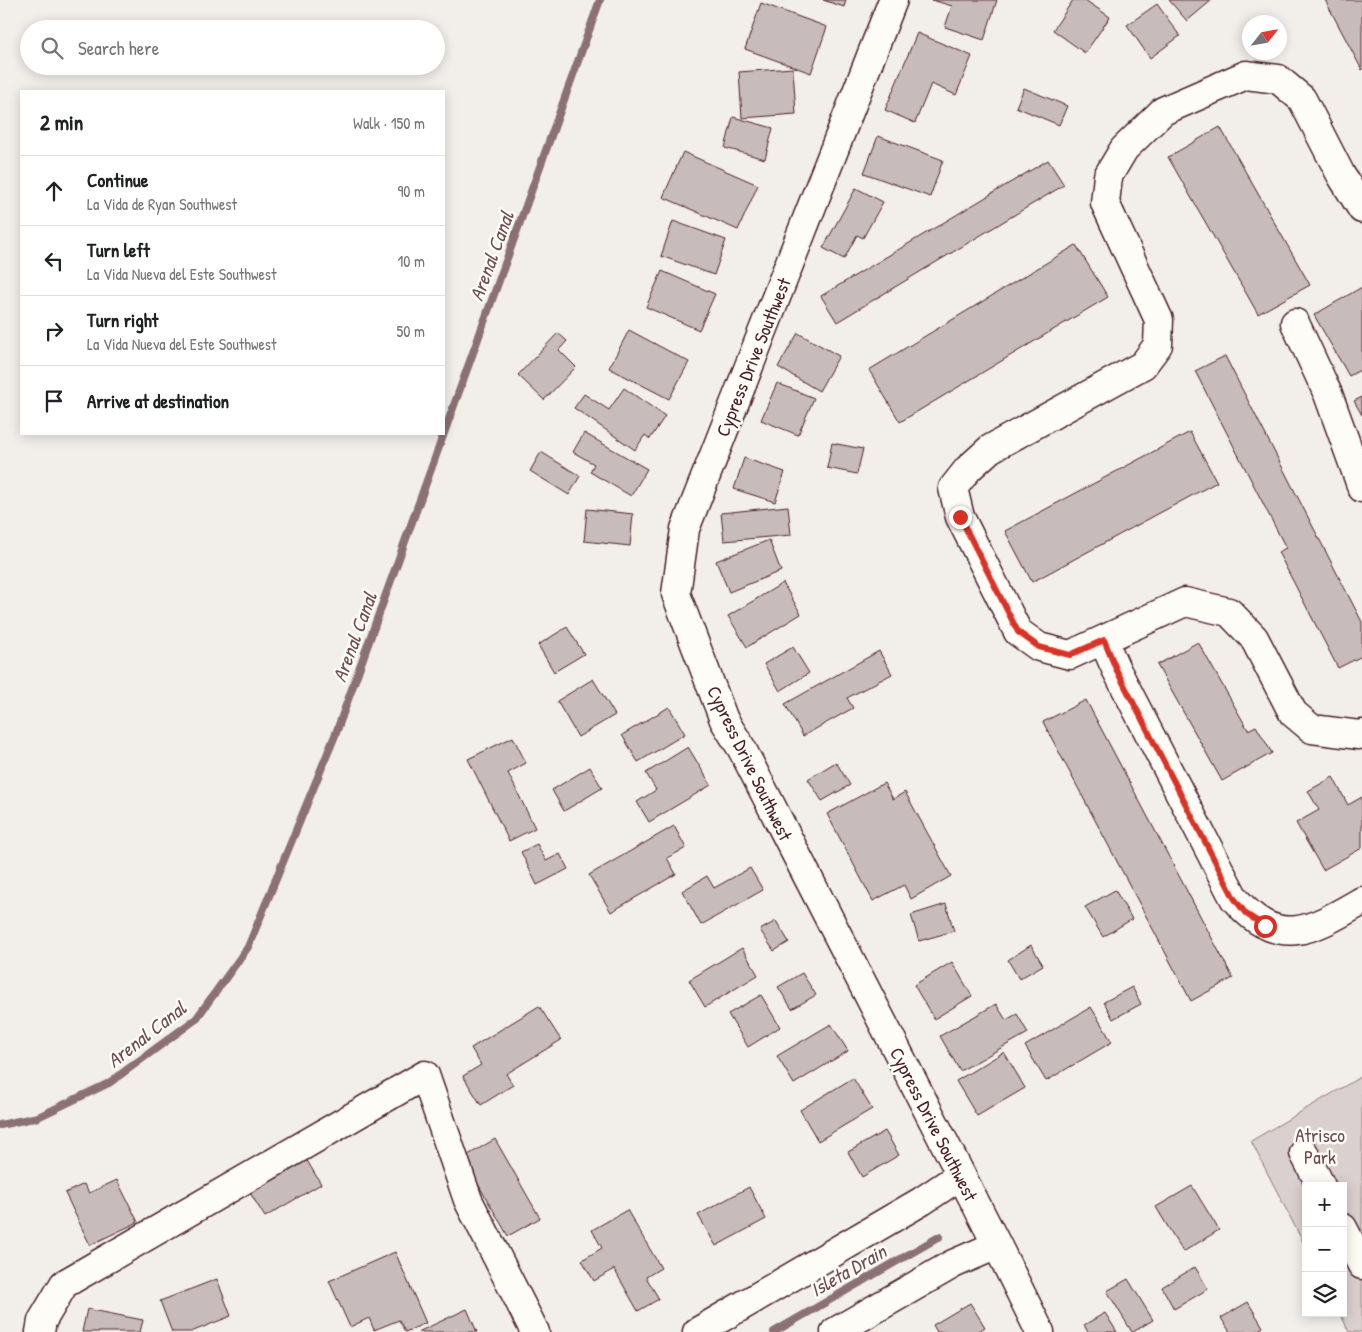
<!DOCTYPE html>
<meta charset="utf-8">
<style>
body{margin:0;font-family:"Patrick Hand",sans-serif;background:#f2f2f2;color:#202124}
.controls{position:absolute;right:15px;bottom:15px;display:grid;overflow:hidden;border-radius:0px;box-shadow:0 2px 12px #0003}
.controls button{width:45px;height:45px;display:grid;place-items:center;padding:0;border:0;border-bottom:1px solid #e0e0e0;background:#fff;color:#202124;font:25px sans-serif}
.compass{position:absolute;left:1242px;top:15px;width:45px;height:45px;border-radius:50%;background:#fff;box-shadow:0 2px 12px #0003;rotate:59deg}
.stop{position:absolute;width:15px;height:15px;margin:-11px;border:4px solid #d93025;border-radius:50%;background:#fff}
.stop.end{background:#d93025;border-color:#fff;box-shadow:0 1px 5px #0008}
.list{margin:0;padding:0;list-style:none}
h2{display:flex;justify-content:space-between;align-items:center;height:65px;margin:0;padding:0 20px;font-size:21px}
h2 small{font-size:16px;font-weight:400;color:#757577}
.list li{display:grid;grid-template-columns:32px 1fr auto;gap:15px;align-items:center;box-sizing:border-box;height:70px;padding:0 20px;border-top:1px solid #e0e0e0}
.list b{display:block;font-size:19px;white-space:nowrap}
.list p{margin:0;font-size:16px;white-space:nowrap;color:#757577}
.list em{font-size:16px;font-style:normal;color:#757577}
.icon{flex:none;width:28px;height:28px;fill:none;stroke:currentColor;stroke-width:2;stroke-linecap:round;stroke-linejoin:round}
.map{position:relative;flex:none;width:1362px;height:1332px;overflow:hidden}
.search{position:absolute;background:#fff;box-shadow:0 2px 12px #0003;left:20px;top:20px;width:425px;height:55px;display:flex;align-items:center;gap:12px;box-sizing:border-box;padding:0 18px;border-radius:28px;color:#757577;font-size:19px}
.panel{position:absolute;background:#fff;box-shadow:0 2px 12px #0003;left:20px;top:90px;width:425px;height:345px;border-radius:0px}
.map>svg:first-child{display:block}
.green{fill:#d9d0cf;stroke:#92787d}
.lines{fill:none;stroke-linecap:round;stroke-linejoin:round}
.stream{stroke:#8b6f75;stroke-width:8}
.building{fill:#c8bbbb;stroke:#4a1f2b}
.minor-casing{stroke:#4a1f2b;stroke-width:31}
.minor{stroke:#fdfcf7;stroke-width:28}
.route{stroke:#d93025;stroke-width:6}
.labels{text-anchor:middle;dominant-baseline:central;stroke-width:5;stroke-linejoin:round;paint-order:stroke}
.street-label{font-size:19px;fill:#4a1f2b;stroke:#fdfcf7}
.park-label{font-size:19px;fill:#6e4b54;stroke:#fdfcf7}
.water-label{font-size:20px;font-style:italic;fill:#704e56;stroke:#fdfcf7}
</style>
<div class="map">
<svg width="1362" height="1332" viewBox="0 0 1362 1332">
<rect width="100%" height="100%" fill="#f2efeb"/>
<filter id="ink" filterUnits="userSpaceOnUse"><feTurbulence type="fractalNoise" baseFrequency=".02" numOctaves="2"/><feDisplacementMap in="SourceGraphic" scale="10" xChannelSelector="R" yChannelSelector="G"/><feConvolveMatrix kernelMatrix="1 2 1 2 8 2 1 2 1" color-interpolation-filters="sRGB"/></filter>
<g filter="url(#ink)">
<!-- green -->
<path class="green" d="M1362,1076V1332H1349L1340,1313H1343V1186H1306V1248L1251,1141Z"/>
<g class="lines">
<!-- stream -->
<path class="stream" d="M0,1125L38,1117L109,1083L196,1019L248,947L336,733L600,0
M774,1332L939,1237"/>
</g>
<!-- building -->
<path class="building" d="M823,0H846L844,7Z
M932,0H997L984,40L945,27L952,6Z
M1073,0H1085L1110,17L1085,53L1053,30Z
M1169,0H1212L1187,21Z
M1325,0H1362V70Z
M761,3L827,27L811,73L745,49Z
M1157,4L1180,36L1150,58L1127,25Z
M917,33L972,56L956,95L931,84L915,123L885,110Z
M793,68L796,114L742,118L739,72Z
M1024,88L1067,106L1059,125L1016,107Z
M733,117L773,128L765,159L725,148Z
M1220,127L1310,285L1258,314L1168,157Z
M878,136L943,160L930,197L864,173Z
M683,152L758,185L738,230L663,197Z
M1048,160L1064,185L837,322L821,296Z
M856,188L883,202L863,238L857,235L844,259L823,248Z
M673,221L726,240L714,275L661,256Z
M1076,245L1108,297L900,422L869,370Z
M662,271L715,294L699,330L646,307Z
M1362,287V369L1349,376L1314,315Z
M629,330L689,362L669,399L609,368Z
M558,333L567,341L559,350L576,367L544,400L518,375Z
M798,333L839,356L819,391L778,367Z
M1225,356L1362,622V656L1338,668L1278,552L1286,548L1195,371Z
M777,383L814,398L798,435L761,420Z
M624,388L665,416L650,439L645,435L635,450L574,408L584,394L609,410Z
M1362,397V415L1354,401Z
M1190,432L1217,482L1032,582L1005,531Z
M584,433L647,469L631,496L590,472L594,464L573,452Z
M832,443L863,449L857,474L827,468Z
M541,452L580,476L569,495L530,471Z
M744,458L785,472L775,502L734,489Z
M788,506L791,535L724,541L721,513Z
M587,509L633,514L630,546L584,541Z
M769,540L781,571L729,592L716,561Z
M783,583L801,614L747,647L728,616Z
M567,627L584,654L554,672L538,645Z
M1198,642L1248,730L1256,726L1272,753L1222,781L1157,665Z
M793,647L809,673L780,691L764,664Z
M879,651L892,674L847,698L853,708L803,736L785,704Z
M593,679L615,715L578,737L557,701Z
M1086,700L1233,978L1191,1001L1043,722Z
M669,707L685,734L638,762L622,735Z
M513,737L526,763L508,773L535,828L509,841L468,759Z
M688,747L711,785L649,822L637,802L656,790L646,773Z
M836,762L850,785L822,801L808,779Z
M590,767L602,788L564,811L552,790Z
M1333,777L1348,805L1362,797V848L1323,870L1296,823L1319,810L1308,791Z
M884,783L893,799L905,792L951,876L911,899L904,885L873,901L827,814Z
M674,826L686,848L667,858L676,874L611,912L589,875Z
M537,844L546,861L560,854L568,869L537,885L521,852Z
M750,868L763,890L701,925L682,891L707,876L714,888Z
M1115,890L1132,919L1103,937L1085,907Z
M946,904L954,931L919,941L911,915Z
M776,921L789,942L774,951L760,930Z
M1031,945L1043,965L1019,979L1008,960Z
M742,948L758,975L705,1007L689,980Z
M952,962L972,996L934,1019L914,985Z
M802,973L816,995L792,1009L778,987Z
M1132,987L1141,1004L1113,1019L1104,1002Z
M761,995L780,1027L748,1047L728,1014Z
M996,1004L1006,1020L1017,1014L1028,1033L960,1071L940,1036Z
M539,1006L561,1040L506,1074L513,1085L481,1105L463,1076L481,1065L471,1048Z
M1091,1007L1112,1042L1046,1081L1025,1046Z
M831,1024L848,1051L794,1084L777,1056Z
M1004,1052L1025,1088L977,1116L956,1081Z
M853,1078L872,1109L818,1141L800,1110Z
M885,1131L899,1155L862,1177L848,1152Z
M495,1139L540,1218L508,1236L463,1158Z
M303,1154L321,1184L265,1217L247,1188Z
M117,1180L138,1222L90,1245L65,1193L84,1184L89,1193Z
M1192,1186L1219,1230L1183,1252L1156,1207Z
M749,1187L766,1219L716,1246L698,1215Z
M627,1210L661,1268L646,1277L659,1299L638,1311L614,1269L594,1281L582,1260L602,1248L592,1230Z
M395,1252L426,1323L405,1332L399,1320L374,1330L369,1318L350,1327L329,1281Z
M1195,1267L1208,1289L1174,1309L1162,1287Z
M217,1279L231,1316L191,1332H172L160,1301Z
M1128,1279L1153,1320L1133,1332H1132L1107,1291Z
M1248,1302L1263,1327L1255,1332H1230L1221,1318Z
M970,1303L985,1327L977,1332H937L933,1325Z
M87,1309L143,1320L140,1332H82Z
M467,1309L477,1332H418Z
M1105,1313L1117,1332H1088L1084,1325Z"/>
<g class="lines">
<!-- minor casing -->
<g class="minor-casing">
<path id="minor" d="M893,0L685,529L676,594L724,720L742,749L997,1245L1040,1332
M1362,209L1341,175L1302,99L1278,79L1246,75L1163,111L1124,149L1108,176L1105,203L1159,320L1158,345L1143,365L990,449L968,469L953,488L960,517L1018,632L1039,647L1070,655L1185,602L1229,612L1254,638L1293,713L1312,729L1359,735L1362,734
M1295,323L1328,394L1362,488
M1103,640L1116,669L1234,898C1278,951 1312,930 1362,901
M1304,1153L1321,1186
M1343,1228L1362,1265
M40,1332L42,1321L64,1284L425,1075L468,1200L535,1332
M697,1332L922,1201L961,1175
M835,1332L953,1264L997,1245"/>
</g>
<!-- minor -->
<use href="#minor" class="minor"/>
</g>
</g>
<g class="lines" filter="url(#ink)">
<!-- route -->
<path class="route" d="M960,517L1018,632L1039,647L1070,655L1104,640L1116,669L1234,898L1246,914L1265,926"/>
</g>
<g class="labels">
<!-- street labels -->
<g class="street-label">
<text transform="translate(753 357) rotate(-68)">Cypress Drive Southwest</text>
<text transform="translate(750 763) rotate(64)">Cypress Drive Southwest</text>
<text transform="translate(934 1124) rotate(63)">Cypress Drive Southwest</text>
</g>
<!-- park labels -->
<g class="park-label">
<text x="1320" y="1135">Atrisco<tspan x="1320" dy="22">Park</tspan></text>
</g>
<!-- water labels -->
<g class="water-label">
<text transform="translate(491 256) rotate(-70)">Arenal Canal</text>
<text transform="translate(354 637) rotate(-70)">Arenal Canal</text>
<text transform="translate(146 1034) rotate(-38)">Arenal Canal</text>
<text transform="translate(848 1270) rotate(-30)">Isleta Drain</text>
</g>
</g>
</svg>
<div class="controls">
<button>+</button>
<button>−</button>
<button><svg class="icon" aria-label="layers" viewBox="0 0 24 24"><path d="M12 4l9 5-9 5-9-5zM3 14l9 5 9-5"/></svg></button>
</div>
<svg class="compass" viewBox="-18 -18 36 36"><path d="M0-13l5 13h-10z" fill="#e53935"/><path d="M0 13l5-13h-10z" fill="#757577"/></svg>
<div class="stop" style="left:1265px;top:926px"></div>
<div class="stop end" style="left:960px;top:517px"></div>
<div class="search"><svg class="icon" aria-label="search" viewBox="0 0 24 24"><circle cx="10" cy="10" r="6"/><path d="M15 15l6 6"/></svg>Search here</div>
<section class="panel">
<h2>2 min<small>Walk · 150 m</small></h2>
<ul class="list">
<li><svg class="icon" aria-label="ahead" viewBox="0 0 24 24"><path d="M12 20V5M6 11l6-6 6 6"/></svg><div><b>Continue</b><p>La Vida de Ryan Southwest</p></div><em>90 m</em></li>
<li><svg class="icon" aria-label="left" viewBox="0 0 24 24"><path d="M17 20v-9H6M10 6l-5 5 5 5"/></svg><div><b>Turn left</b><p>La Vida Nueva del Este Southwest</p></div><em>10 m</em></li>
<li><svg class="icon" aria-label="right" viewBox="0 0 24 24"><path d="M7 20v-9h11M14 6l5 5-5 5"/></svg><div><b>Turn right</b><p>La Vida Nueva del Este Southwest</p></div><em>50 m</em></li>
<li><svg class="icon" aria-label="arrive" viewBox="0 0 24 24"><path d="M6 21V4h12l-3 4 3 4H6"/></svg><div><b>Arrive at destination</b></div></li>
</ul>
</section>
</div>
